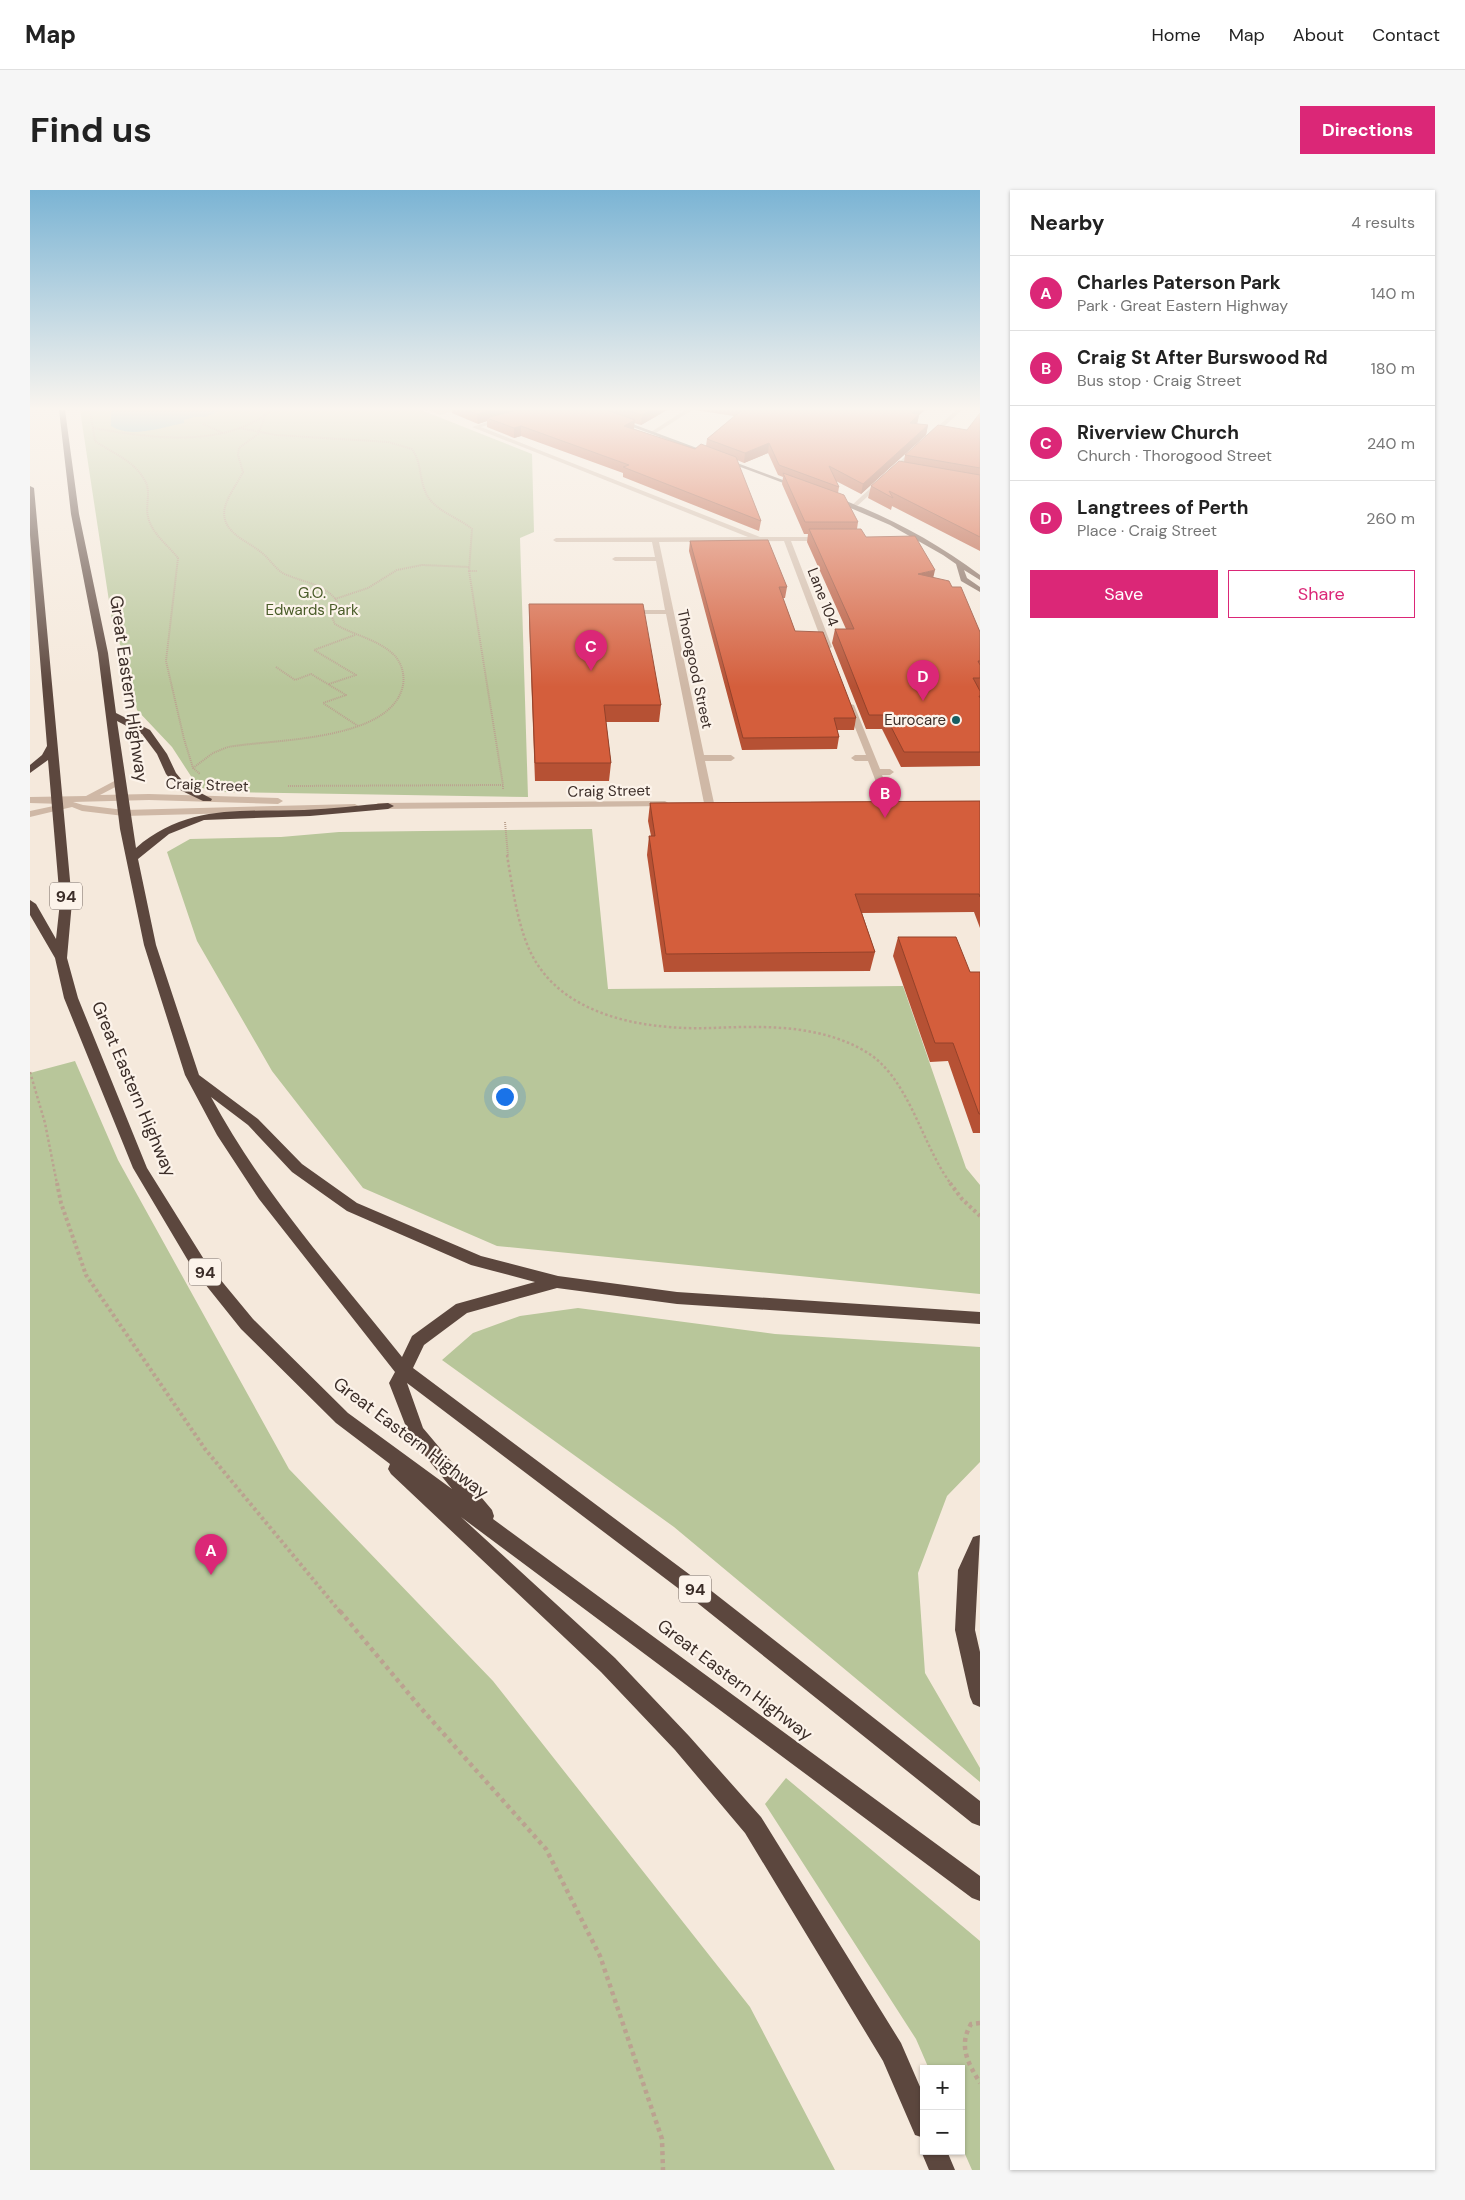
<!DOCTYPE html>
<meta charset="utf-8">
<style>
body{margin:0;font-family:"DM Sans",sans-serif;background:#f6f6f6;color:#222}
.controls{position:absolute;right:15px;bottom:15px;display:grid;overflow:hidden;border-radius:0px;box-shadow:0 1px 4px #0004}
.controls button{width:45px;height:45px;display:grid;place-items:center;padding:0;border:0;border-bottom:1px solid #e0e0e0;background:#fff;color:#222;font:25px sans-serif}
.you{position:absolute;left:474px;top:906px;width:18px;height:18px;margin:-12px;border:4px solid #fff;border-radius:50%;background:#1a73e8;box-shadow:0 0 0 8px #1a73e833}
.badge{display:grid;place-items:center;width:32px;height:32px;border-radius:50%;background:#db2777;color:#fff;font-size:16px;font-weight:700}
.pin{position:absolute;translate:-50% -41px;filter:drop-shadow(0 1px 2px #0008)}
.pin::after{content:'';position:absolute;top:26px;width:18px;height:15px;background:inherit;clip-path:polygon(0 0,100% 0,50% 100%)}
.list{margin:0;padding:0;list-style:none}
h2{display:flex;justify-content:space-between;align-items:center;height:65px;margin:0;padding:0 20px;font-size:21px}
h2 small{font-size:16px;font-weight:400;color:#767676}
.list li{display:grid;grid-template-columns:32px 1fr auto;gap:15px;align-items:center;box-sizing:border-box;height:75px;padding:0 20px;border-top:1px solid #e0e0e0}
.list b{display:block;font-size:19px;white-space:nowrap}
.list p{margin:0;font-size:16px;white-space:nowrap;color:#767676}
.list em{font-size:16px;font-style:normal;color:#767676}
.actions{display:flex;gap:10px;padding:15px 20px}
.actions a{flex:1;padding:11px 0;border:1px solid #db2777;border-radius:0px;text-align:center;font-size:18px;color:#db2777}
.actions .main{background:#db2777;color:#fff}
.map{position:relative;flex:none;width:950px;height:1980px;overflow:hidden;border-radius:0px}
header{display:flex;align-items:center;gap:30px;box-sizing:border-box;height:70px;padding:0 25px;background:#fff;border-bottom:1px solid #e0e0e0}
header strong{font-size:24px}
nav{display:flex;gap:28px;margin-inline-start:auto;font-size:18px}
.intro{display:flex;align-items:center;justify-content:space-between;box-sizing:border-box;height:120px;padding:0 30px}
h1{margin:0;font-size:35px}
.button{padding:12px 22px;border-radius:0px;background:#db2777;color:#fff;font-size:18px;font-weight:700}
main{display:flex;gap:30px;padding:0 30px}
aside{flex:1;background:#fff;border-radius:0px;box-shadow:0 1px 4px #0004}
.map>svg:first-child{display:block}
.green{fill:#b8c69a}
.water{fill:#78b4b6}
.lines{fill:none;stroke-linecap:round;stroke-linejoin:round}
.path-far3{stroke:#bba290;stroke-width:2;stroke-dasharray:1 1;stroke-linecap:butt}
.path-far2{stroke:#bba290;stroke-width:2.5;stroke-dasharray:2.5 2.5;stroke-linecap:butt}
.path-far1{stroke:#bba290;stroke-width:4;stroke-dasharray:3 3;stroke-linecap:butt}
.path{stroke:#bba290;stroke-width:4.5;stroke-dasharray:4 4;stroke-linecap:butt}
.minor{fill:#cfb8a6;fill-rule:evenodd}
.major{fill:#7e6457;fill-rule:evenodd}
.highway{fill:#5c473e;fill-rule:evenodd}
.wall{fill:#b65134}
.shaded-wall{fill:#94422a}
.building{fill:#d45e3c;stroke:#94422a}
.poi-dot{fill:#185e61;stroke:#fcf3ea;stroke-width:2}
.labels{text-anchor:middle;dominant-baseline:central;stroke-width:4.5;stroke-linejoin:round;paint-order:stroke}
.far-park-label{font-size:15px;fill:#4a5c29;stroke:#fcf3ea}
.far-street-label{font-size:15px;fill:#3b2d28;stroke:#fcf3ea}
.far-poi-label{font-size:15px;fill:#3b2d28;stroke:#fcf3ea;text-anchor:end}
.shield{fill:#fcf3ea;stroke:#756862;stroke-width:1}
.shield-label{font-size:16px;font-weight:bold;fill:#3b2d28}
.street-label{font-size:18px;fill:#3b2d28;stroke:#fcf3ea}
</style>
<header>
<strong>Map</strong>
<nav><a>Home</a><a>Map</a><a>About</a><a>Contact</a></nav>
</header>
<div class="intro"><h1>Find us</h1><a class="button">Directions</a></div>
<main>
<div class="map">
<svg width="950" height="1980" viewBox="0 0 950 1980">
<rect width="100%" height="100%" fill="#f5e9dc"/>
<!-- green -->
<path class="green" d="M50,220H391L502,264L504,342L490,348L498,607L189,602L168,597L142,557L107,520L95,463L84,444Z
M562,639L578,799L873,796L936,978L950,995V1104L467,1056L333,998L242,881L167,751L137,662L160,649L251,647L309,642Z
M45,871L88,970L259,1279L463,1491L720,1817L805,1980H0V883Z
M548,1118L745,1144L950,1157V1272L917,1306L888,1383L895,1483L950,1578V1592L644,1337L412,1170L443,1143L490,1126Z
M756,1588L950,1751V1980H942L931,1955V1879H899L886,1849L735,1614Z"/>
<!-- water -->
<path class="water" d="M81,220H192L175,227H164L154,230V233C132,237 102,249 81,236Z"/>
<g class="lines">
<!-- path-far3 -->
<path class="path-far3" d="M60,220L65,251C82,263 103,270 114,289C122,301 115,314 118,327C122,344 138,355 148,368L136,471L154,549L163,578L170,584
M173,234L193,243
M63,238C120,248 194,259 242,220
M209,238L246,245L358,252L382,259C392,273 389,289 396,303C404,321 428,327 442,339L439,381H447
M439,381L473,595
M305,409L338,398L367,380L392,375L439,377
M246,477L265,490L281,484L316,505L293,513L328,536
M299,494L326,485L284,460L325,445
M163,578L183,563L198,557C241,549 362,552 373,495C375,484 371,471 363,464C347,449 323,445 305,434L302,427L307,411C294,394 276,393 257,385C246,381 241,370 232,363C225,357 217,353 210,348C179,326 201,306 213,282L208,265L209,258L228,244L235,227
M258,596L473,595V599
M475,632L478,666"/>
<!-- path-far2 -->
<path class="path-far2" d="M477,665C482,695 488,740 503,767C536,828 618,840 681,838C732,836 786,834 833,860C879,885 891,954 921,994
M0,882L15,933L27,994"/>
<!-- path-far1 -->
<path class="path-far1" d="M27,993L31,1013L56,1085L175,1259L311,1423
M920,993L932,1009L950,1026"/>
<!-- path -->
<path class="path" d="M310,1421L389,1516L516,1659L570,1766L632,1949L633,1980
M950,1833L941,1834C928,1856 938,1873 950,1893"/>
<!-- minor -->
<path class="minor" d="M398,220H426L410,225Z
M655,220H662L626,243L621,242Z
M926,220H932L825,318H821V316Z
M474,227L476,230L451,237L730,347H793L796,349L793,351H761L802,457L798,459L794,457L754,351L629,352L674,565H701L705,568L701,571H675L684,613L682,615L674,613L636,424H610L606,422L610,420H635L626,371H585L582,369L585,367H625L622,352H526L523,350L526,348L718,347L442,237Z
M817,513L824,515L850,579H860L864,582L860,585H852L864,613L862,615L854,613L838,571H825L821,568L825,565H836L816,515Z
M90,588L93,589V593L70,605L119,604L248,608L253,611L248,614L119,610L43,612L53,615L94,620L325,614L330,617L325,620L94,626L52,621L42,617L0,627V621L33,614L0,613V607L56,606Z
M635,611L640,614L638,616L348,619L343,616L348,613Z"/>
<!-- major -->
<path class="major" d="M557,220H565L769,296L764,297Z
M802,308C811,307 822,314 831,317C873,335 913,357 950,385V390L934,380L937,388L950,397V402L931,391L926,374L913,365L860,335L802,310Z"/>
<!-- highway -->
<path class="highway" d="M29,220H35L49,324L78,463L86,523L120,540L137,564L146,583L156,595L182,609L181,611H173L148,599L136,584L127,564L112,544L87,531L106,658C157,614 210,622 274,620C302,619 330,615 358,613L364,616L358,619L280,626L174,630L139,644L108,669L126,755L169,885L228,929L272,974L327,1013L451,1066L528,1086L647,1102L950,1122V1134L647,1114L527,1098L437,1123L394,1155L383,1178L679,1399L950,1611V1636L942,1633L665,1411L377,1193L393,1238L462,1320L464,1326L463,1329L950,1686V1711L942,1708L431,1327L585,1468L659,1546L731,1627L871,1853L894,1906V1948L885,1945L853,1871L715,1643L645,1560L571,1482L361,1284L358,1279L360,1274L306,1233L211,1139L163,1079L103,978L34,808L25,768L0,725V710L6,714L26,749L30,712L18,570L0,583V575L12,565L17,556L0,345V296L4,298L42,712L37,768L48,808L117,978L175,1071L223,1129L318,1223L422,1299L380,1247L359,1193L365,1182L229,1009L187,945L155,885L114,755L90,639L68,463L41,324ZM181,907L218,935L262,982L317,1021L441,1075L505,1092L426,1114L382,1146L372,1167C305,1083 232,1002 181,907Z
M950,1345L945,1440L950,1462V1517L943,1514L940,1507L925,1440L928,1380L943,1347Z
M894,1955V1961H917L925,1980H899L891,1961Z"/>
</g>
<!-- wall -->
<path class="wall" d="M422,220H637L611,235L604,233V239L665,259L676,256L677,249L704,226L664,220H895L889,225L887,234L898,235L896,245L831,304L806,291L809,297L808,303L828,332L827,339L836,347L903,387L950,442V576L871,577L852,539H836L802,453L805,439H816L777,352L778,344H774L752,294L753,287L748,285L738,263L714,273L707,270L731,331L729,341L593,287V283L491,246L484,248L457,237V231L448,234L422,223Z
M950,223V361L862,316L861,320L838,308L841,296L874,272L875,265L937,240Z
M660,351L757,397L755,408H753L765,441L826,528L824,540H807L809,547L807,559L712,560L659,361Z
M499,414L631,515L629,532H576L581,573L579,591H505L499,431Z
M950,611V738L944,722L832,723L845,762L840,781L634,782L617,665L619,646H621L618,631L620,613Z
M868,747L940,782H950V943H943L918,871L900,872L863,766Z"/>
<!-- shaded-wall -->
<path class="shaded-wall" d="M463,220H497L457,228V231L448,234L447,224Z
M621,220H637L611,235L612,225Z
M886,220H895L889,225L887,234L878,242L882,223Z
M605,230L604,239L594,236Z
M898,235L896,245L831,304L833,294Z
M491,236V246L484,248V238Z
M739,253L738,263L714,273L715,263Z
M905,380L902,393L888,384Z"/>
<!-- building -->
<path class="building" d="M437,220H463L447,224Z
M486,220H577L605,230L594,236L665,259L671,254L706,267L731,331L593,277L599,275L491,236L484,238L457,228Z
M596,220H621L612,225Z
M712,220H886L882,223L889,224L880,233L898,235L833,294L799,276L809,297L749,275L739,253L715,263L677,249Z
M950,223V278L875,265L908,235L937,240Z
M869,271L950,285V347L859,301L863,308L841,296Z
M753,283L814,305L828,332H775Z
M779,339H831L836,347L885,346L905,380L888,384L919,391L922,397H931L950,442V471H948L950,475V488H943L950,501V506H949L950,508V562H874L855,525H839L805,439H824Z
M738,350L757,397H749L765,441L793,442L826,528H804L809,547L713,548L660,351Z
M499,414H613L631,515H574L581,573H505Z
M950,611V707L949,704H825L845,762L636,764L619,646H625L620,613Z
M868,747H926L940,782H950V924H949L923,853H905Z"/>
<!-- sky -->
<linearGradient id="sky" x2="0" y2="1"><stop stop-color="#7bb4d4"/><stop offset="0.44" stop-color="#faf5ef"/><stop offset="1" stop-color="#faf5ef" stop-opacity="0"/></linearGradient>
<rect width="950" height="497" fill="url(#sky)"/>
<!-- markers -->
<circle class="poi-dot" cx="926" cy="530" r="5"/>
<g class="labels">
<!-- far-park labels -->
<g class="far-park-label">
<text x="282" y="403">G.O.<tspan x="282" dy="17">Edwards Park</tspan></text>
</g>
<!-- far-street labels -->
<g class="far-street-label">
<text transform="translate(793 407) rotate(69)">Lane 104</text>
<text transform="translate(665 479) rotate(78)">Thorogood Street</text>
<text transform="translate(177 595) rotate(2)">Craig Street</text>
<text transform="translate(579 601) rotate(-1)">Craig Street</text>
</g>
<!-- far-poi labels -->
<g class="far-poi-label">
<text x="916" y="530">Eurocare</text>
</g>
<!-- shield labels -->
<g class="shield">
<rect x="20" y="692.5" width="32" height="27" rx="4"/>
<rect x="159" y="1068.5" width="32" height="27" rx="4"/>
<rect x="649" y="1385.5" width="32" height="27" rx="4"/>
</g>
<g class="shield-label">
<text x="36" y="706">94</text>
<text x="175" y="1082">94</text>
<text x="665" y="1399">94</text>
</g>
<!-- street labels -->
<g class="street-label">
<text transform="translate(99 499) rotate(82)">Great Eastern Highway</text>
<text transform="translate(104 899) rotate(67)">Great Eastern Highway</text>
<text transform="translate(381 1248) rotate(37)">Great Eastern Highway</text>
<text transform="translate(705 1490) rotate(37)">Great Eastern Highway</text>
</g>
</g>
</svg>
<div class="controls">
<button>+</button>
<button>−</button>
</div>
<div class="you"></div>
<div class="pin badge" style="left:181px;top:1385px">A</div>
<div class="pin badge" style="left:855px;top:628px">B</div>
<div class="pin badge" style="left:561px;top:481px">C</div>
<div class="pin badge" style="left:893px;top:511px">D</div>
</div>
<aside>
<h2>Nearby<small>4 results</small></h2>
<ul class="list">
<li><span class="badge">A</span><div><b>Charles Paterson Park</b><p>Park · Great Eastern Highway</p></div><em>140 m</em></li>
<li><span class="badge">B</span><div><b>Craig St After Burswood Rd</b><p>Bus stop · Craig Street</p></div><em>180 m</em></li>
<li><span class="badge">C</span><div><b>Riverview Church</b><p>Church · Thorogood Street</p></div><em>240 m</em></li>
<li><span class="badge">D</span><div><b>Langtrees of Perth</b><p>Place · Craig Street</p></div><em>260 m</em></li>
</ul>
<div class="actions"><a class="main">Save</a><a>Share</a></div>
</aside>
</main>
